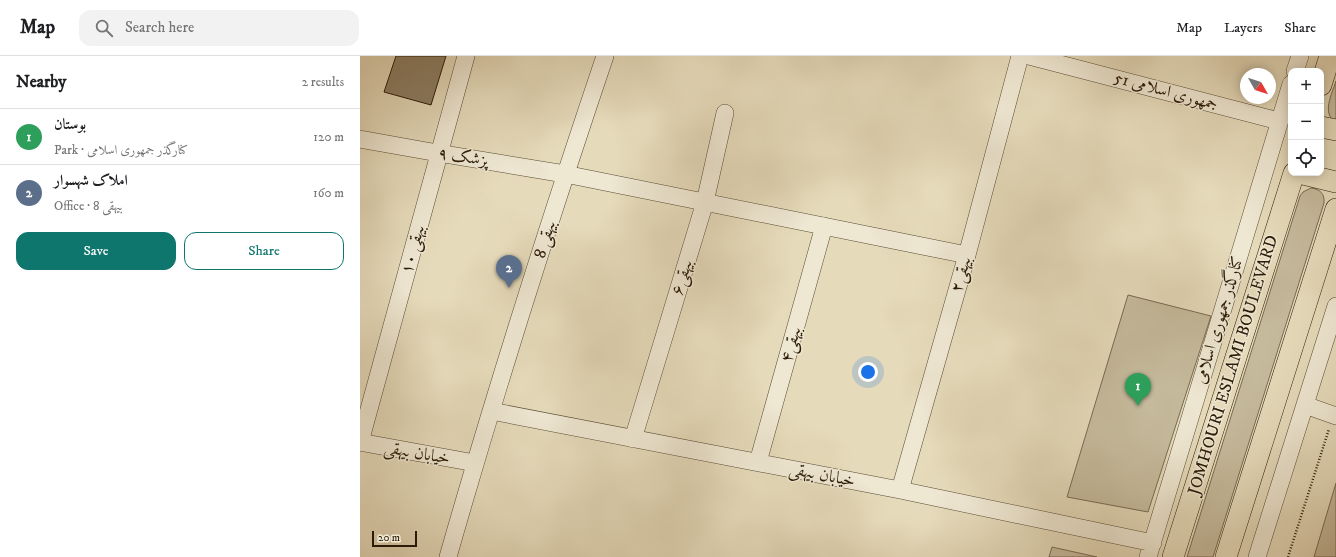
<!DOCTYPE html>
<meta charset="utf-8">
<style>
body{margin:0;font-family:"IM FELL DW Pica",Amiri,serif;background:#f2f2f2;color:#202124}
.controls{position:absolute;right:12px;top:12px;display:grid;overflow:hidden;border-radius:8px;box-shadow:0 2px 10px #0003}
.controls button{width:36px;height:36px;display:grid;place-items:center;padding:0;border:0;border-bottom:1px solid #e0e0e0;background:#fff;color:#202124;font:20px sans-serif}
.compass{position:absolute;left:880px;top:12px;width:36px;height:36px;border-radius:50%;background:#fff;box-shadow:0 2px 10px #0003;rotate:129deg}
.scale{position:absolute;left:12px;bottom:10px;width:45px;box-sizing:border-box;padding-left:4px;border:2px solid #2b1b07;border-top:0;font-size:11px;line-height:14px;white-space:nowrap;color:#2b1b07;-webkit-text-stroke:3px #eee7d2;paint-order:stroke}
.you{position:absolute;left:508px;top:316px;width:14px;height:14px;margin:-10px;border:3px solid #fff;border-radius:50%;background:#1a73e8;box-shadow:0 0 0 6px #1a73e833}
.badge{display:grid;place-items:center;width:26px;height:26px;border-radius:50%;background:#0f766e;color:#fff;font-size:13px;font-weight:700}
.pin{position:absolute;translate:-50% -33px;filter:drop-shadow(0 1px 2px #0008)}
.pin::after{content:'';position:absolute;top:21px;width:14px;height:12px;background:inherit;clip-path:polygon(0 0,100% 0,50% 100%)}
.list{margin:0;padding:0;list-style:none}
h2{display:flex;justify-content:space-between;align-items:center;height:52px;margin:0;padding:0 16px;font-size:17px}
h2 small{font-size:13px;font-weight:400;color:#757577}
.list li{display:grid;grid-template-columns:26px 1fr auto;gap:12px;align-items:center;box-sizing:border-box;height:56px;padding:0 16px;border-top:1px solid #e0e0e0}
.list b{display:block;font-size:15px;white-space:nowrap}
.list p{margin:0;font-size:13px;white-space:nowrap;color:#757577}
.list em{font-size:13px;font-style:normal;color:#757577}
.actions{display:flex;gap:8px;padding:12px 16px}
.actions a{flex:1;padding:9px 0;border:1px solid #0f766e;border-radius:12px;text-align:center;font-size:14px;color:#0f766e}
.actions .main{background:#0f766e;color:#fff}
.icon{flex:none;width:22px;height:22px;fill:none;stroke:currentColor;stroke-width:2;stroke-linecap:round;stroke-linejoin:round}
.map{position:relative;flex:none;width:976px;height:501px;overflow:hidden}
header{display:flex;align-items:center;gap:24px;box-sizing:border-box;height:56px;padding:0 20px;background:#fff;border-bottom:1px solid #e0e0e0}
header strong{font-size:19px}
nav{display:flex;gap:22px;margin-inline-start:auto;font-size:14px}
.search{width:280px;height:36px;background:#f2f2f2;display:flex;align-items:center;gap:10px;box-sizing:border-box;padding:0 14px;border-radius:12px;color:#757577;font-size:15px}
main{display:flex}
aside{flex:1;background:#fff}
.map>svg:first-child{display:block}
.green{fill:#c5ba9c;stroke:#786a52}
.building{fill:#8c7e64;stroke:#2b1b07}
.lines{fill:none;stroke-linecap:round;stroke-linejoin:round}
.minor-casing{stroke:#5a4b34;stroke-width:18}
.major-casing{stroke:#2b1b07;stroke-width:22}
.path{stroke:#2b1b07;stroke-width:2.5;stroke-dasharray:1 2;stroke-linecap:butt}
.minor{stroke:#eee7d2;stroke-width:17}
.major{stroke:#e5daba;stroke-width:21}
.labels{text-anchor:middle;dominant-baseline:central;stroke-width:3;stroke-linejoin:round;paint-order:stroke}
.street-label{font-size:17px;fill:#2b1b07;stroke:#eee7d2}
</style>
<header>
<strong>Map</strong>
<div class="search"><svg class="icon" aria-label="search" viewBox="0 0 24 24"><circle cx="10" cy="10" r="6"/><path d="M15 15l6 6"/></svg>Search here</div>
<nav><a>Map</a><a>Layers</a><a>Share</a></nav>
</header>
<main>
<aside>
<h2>Nearby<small>2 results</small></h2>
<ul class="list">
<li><span class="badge" style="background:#2e9e5b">1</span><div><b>بوستان</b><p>Park · کنارگذر جمهوری اسلامی</p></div><em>120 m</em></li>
<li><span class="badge" style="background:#5c6f8a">2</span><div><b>املاک شهسوار</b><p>Office · بیهقی 8</p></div><em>160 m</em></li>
</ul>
<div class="actions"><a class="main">Save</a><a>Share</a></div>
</aside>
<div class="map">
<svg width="976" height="501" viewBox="0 0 976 501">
<rect width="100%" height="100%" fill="#e5daba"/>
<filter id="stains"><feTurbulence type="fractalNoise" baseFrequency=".005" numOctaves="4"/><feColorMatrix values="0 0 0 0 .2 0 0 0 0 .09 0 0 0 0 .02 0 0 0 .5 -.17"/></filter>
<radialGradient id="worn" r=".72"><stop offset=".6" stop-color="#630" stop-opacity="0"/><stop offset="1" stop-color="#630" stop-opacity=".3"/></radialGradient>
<!-- green -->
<path class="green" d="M976,25V66C961,58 972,38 976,25Z
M951,132C960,133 965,138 964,147L853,501H827L940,140L943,136Z
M768,239L851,260L788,456L707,441Z
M976,427V501H954Z
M692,491L737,501H689Z"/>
<!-- building -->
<path class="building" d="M36,0H86L71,49L24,36Z"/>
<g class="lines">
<!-- minor casing -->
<g class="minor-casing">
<path id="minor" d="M669,0L919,65
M935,15L940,0
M0,83L78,97L205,118L607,199
M945,349L976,360
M131,355L540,434L793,487
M273,383L345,146L365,57
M0,386L106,0
M0,386L115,407
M398,406L464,170
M540,434L607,199L660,0
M88,501C136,333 189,166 245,0
M788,501L931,28
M897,501L976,250"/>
</g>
<!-- major casing -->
<g class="major-casing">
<path id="major" d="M961,29L970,0
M961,71L976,74
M939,117L976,126
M813,501L934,117
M866,501L976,153"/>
</g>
<!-- path -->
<path class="path" d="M928,501L969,373"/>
<!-- minor -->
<use href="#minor" class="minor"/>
<!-- major -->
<use href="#major" class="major"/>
</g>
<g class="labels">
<!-- street labels -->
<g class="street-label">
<text transform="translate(806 35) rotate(15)">جمهوری اسلامی 51</text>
<text transform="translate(103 101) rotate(9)">پزشک ۹</text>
<text transform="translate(185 183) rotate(-73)">بیهقی 8</text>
<text transform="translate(53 193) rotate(-75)">بیهقی ۱۰</text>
<text transform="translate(601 218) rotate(-74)">بیهقی۲</text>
<text transform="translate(322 221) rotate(-73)">بیهقی۶</text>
<text transform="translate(859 264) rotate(-73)">کنارگذر جمهوری اسلامی</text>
<text transform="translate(431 288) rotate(-74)">بیهقی۴</text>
<text transform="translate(873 309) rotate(-73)">JOMHOURI ESLAMI BOULEVARD</text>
<text transform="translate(57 397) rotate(10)">خیابان بیهقی</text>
<text transform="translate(462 419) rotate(11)">خیابان بیهقی</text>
</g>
</g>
<rect width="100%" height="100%" filter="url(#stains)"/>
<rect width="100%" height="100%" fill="url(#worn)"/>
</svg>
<div class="controls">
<button>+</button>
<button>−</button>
<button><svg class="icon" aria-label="locate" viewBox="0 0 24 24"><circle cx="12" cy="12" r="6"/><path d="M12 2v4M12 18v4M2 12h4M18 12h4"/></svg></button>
</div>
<svg class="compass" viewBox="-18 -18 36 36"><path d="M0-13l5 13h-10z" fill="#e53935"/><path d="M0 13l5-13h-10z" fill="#757577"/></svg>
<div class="scale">20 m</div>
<div class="you"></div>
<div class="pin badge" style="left:778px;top:350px;background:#2e9e5b">1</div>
<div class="pin badge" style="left:149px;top:232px;background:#5c6f8a">2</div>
</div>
</main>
